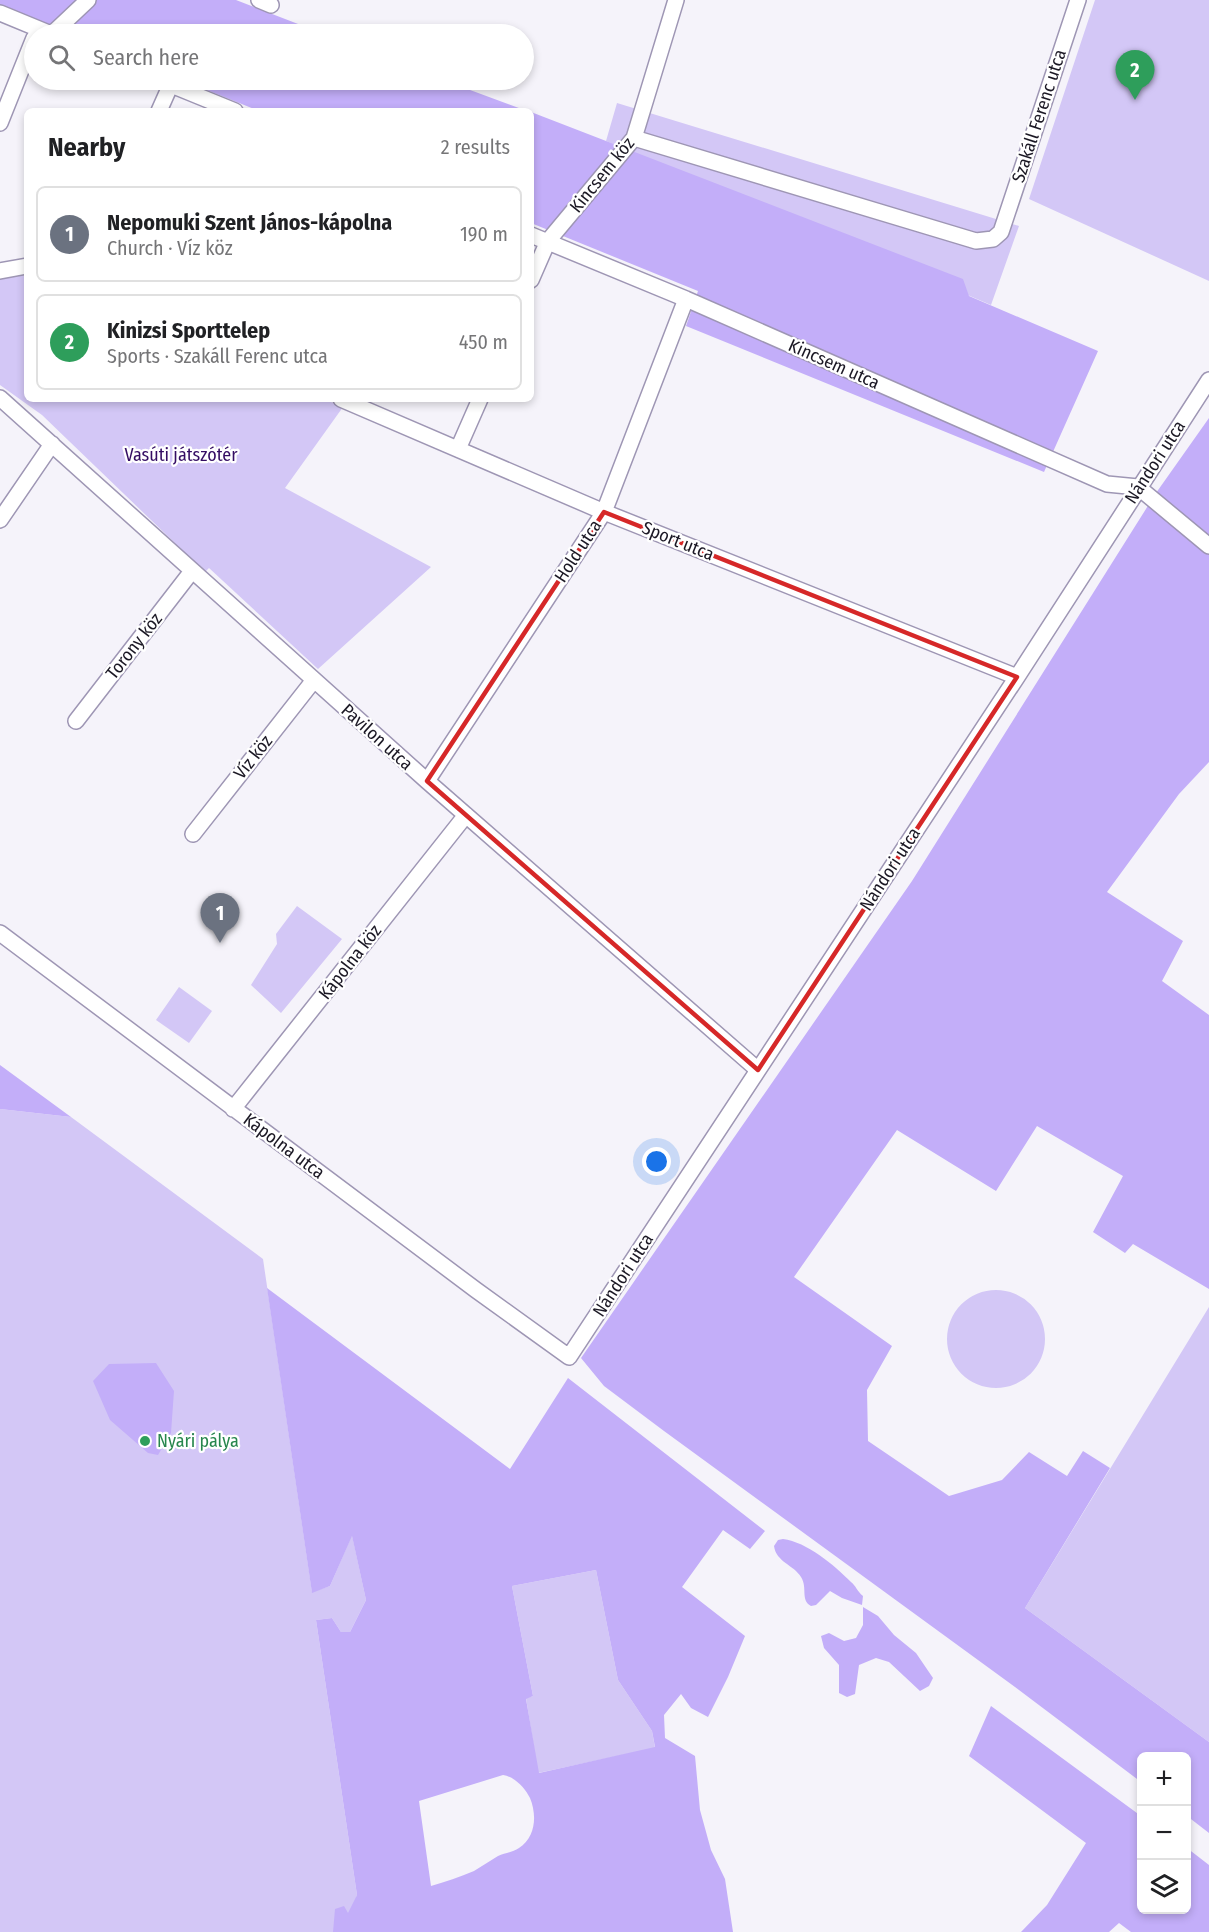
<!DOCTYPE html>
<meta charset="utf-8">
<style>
body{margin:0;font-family:"Fira Sans Condensed",sans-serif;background:#f2f2f2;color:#202124}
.controls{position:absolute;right:18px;bottom:18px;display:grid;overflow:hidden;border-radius:9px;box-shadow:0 3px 9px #0003}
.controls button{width:54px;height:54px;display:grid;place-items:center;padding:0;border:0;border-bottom:2px solid #e0e0e0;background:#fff;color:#202124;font:30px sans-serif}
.you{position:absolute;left:657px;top:1162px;width:21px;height:21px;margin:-15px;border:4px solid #fff;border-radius:50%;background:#1a73e8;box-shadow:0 0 0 9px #1a73e833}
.badge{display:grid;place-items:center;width:39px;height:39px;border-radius:50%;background:#1a73e8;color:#fff;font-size:20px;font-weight:700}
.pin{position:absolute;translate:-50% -50px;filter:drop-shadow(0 2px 3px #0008)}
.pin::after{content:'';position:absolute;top:32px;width:21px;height:18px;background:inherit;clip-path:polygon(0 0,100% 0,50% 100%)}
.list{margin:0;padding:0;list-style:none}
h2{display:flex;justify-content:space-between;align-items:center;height:78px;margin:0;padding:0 24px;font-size:26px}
h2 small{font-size:20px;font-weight:400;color:#757577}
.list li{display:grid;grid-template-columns:39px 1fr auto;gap:18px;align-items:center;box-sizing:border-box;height:96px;margin:0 12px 12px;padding:0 12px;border:2px solid #e0e0e0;border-radius:9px}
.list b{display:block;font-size:22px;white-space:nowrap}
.list p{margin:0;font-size:20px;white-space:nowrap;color:#757577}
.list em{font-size:20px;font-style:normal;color:#757577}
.icon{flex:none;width:33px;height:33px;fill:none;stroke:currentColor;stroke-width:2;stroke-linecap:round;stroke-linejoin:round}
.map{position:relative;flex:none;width:1209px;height:1932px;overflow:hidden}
.search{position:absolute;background:#fff;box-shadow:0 3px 9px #0003;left:24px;top:24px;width:510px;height:66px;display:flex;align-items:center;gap:15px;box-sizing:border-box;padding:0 21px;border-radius:33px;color:#757577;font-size:22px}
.panel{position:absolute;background:#fff;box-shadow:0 3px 9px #0003;left:24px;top:108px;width:510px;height:294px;border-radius:9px}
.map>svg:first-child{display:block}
.green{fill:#d3c7f6}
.forest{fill:#c3aef9;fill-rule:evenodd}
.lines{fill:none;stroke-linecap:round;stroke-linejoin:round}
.minor-casing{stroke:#9e96b4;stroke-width:18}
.minor{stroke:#fff;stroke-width:15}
.marked{fill:none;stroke:#d62828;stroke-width:4.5;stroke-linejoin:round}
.leisure-dot{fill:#2e9e5b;stroke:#fff;stroke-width:2}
.labels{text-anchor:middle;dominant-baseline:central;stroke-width:4.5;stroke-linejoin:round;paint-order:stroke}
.street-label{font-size:18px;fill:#1b1824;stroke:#fff}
.park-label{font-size:18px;fill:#340d63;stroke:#fff}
.leisure-label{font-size:18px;fill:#27864d;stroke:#fff;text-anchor:start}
</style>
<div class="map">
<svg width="1209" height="1932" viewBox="0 0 1209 1932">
<rect width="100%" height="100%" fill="#f5f3fa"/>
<!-- green -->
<path class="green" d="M1095,0H1209V281L1029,199Z
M617,103L1019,226L991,305L606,141Z
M27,275V399H324L343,407L285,488L431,567L318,669L209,568L205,572L42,415L0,385V279Z
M297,906L342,939L281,1013L251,985L277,944L276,934Z
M179,987L212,1011L189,1043L156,1020Z
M0,1109L71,1117L263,1259L312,1592L330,1586L352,1535L366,1600L350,1632H341L332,1618L316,1620L357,1895L347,1932H0Z
M947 1339a49 49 0 1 1 98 0a49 49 0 1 1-98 0Z
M1209,1307V1742L1025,1608Z
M596,1570L618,1680L652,1731L655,1748L538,1773L526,1698L533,1696L512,1586Z"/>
<!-- forest -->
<path class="forest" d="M0,0H236L324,34H73L0,5Z
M182,80H443L527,111H259Z
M531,112L963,279L969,296L1098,351L1044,472L686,326L698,291L531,223Z
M1209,418V762L1179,794L1107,892L1183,941L1162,981L1209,1015V1289L1133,1244L1125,1253L1093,1232L1123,1176L1037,1126L996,1191L897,1130L794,1277L892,1346L867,1390L868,1441L949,1496L1002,1480L1029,1452L1067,1476L1083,1451L1110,1468L1025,1608L1209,1742V1833L1187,1816L1186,1756H1142L1141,1782L1015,1687L664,1431L604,1386L581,1358L912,881L1156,493Z
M0,1065L71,1117L0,1109Z
M267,1288L510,1469L568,1378L765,1531L750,1549L723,1530L682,1587L745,1636L728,1677L708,1717L691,1708L681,1694L664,1715L665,1738L695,1756L700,1810L711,1850L725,1879L733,1932H333L335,1909L344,1906L348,1913L357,1895L316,1620L332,1618L341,1632H350L366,1600L352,1536L330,1586L312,1593ZM596,1570L618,1680L652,1731L655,1747L539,1773L526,1699L533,1696L512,1586ZM503,1775C515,1777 525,1788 530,1798C537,1815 536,1837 519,1848C513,1852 505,1853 498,1856C490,1861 482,1866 474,1871C460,1877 445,1882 431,1886L419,1801Z
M156,1363L174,1391L171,1433L158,1455L148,1453L110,1420L93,1381L109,1364Z
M783,1539C807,1542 834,1565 851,1582C856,1586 857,1591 863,1596L862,1605L842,1598L830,1591L816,1605L811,1606C800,1600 808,1588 801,1577C794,1565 776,1562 774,1546L778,1540Z
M863,1607L878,1616L894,1635L916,1653L933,1678L929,1686L920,1691L889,1662L876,1658L859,1665L855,1694L847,1697L839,1693V1665L824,1648L821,1636L829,1633L844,1641L856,1638L863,1625Z
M991,1706L1141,1816L1142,1910H1186L1187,1848L1209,1865V1932H1131L1119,1923L1109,1932H1021L1047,1905L1086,1843L969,1756Z"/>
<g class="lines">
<!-- minor casing -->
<g class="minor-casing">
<path id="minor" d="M259,0L271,5
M0,13L51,34
M52,34L88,0
M159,80L235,111
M159,111L171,84
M0,123L34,38
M634,138L976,241L993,239L1001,232L1078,0
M531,235L686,299L1107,484L1138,487L1209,546
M0,271L27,266
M531,280L548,241L634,138L676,0
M0,398L427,781L758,1070
M341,399L604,512L1017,677
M458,449L480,399
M0,520L52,444
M76,721L192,571
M427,781L604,512L686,299
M193,834L314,680
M0,933L476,1290L569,1357L1017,677L1209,380
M233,1109L466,815"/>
</g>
<!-- minor -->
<use href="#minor" class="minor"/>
</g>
<!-- marked area -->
<path class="marked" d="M604,512L1017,677L758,1070L427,781Z"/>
<!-- markers -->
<circle class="leisure-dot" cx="145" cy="1441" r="6"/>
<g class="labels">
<!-- street labels -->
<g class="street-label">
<text transform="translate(1039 116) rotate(-72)">Szakáll Ferenc utca</text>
<text transform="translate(602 175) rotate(-51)">Kincsem köz</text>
<text transform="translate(834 364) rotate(24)">Kincsem utca</text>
<text transform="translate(1155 462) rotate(-57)">Nándori utca</text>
<text transform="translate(678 541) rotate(22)">Sport utca</text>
<text transform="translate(578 551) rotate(-57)">Hold utca</text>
<text transform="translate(134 646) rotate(-52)">Torony köz</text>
<text transform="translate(377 737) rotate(42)">Pavilon utca</text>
<text transform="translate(253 757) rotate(-52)">Víz köz</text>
<text transform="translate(890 869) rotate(-57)">Nándori utca</text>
<text transform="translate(350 962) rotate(-52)">Kápolna köz</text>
<text transform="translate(284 1146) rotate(37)">Kápolna utca</text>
<text transform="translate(623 1275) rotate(-57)">Nándori utca</text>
</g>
<!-- park labels -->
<g class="park-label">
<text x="181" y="455">Vasúti játszótér</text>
</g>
<!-- leisure labels -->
<g class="leisure-label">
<text x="157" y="1441">Nyári pálya</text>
</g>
</g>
</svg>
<div class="controls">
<button>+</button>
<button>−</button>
<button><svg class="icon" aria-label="layers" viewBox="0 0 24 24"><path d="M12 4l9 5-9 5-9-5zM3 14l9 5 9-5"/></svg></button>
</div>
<div class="you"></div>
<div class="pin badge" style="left:220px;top:943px;background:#6b7280">1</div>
<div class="pin badge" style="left:1135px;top:100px;background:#2e9e5b">2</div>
<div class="search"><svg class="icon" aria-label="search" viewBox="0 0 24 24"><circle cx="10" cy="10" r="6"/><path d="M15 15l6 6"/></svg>Search here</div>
<section class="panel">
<h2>Nearby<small>2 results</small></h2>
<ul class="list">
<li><span class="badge" style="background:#6b7280">1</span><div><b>Nepomuki Szent János-kápolna</b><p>Church · Víz köz</p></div><em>190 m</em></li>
<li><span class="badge" style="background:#2e9e5b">2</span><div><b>Kinizsi Sporttelep</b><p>Sports · Szakáll Ferenc utca</p></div><em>450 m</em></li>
</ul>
</section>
</div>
